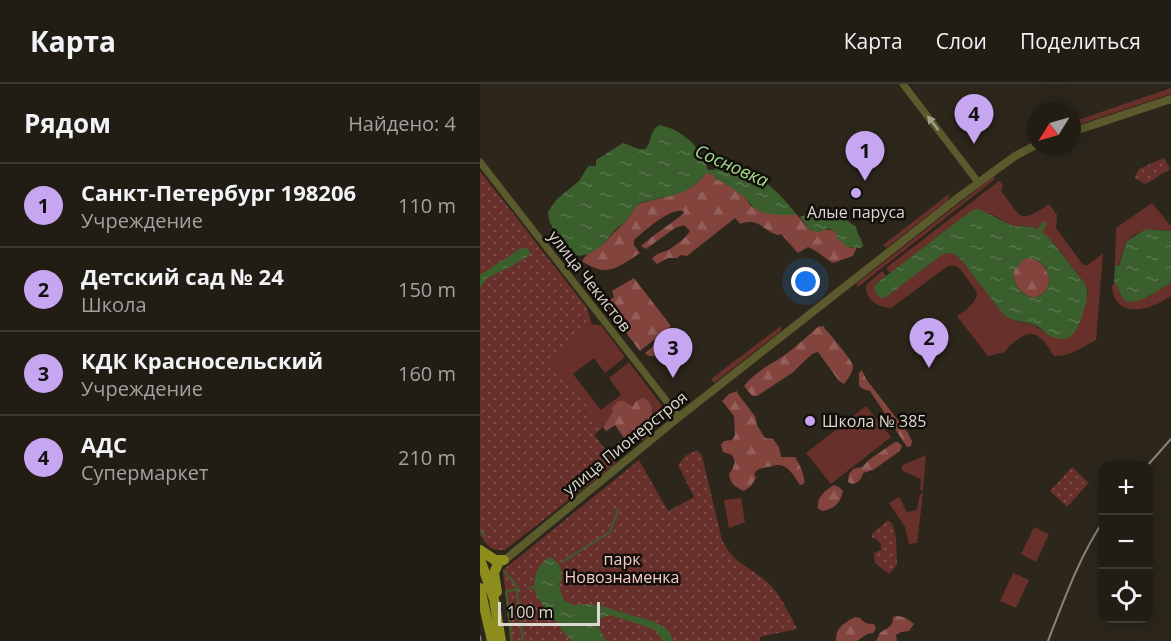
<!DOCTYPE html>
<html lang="ru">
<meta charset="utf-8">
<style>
body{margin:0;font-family:"Open Sans",sans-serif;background:#29251d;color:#f1f3f6}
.controls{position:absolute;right:18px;bottom:18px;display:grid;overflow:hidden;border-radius:12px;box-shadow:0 3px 15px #0003}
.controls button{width:54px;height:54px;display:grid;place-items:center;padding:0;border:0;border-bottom:2px solid #3e3a34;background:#211c14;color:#f1f3f6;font:30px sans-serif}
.compass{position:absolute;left:547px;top:18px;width:54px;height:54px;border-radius:50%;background:#211c14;box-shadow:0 3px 15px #0003;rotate:233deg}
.scale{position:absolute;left:18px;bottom:15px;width:102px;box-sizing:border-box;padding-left:6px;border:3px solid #ddd8d1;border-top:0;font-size:16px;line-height:21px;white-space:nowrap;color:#ddd8d1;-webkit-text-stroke:4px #120f0a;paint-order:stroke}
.you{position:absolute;left:326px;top:198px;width:21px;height:21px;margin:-15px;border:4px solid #fff;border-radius:50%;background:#1a73e8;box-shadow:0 0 0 9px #1a73e833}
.badge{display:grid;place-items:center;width:39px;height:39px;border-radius:50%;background:#c6a6f0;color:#111;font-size:20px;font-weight:700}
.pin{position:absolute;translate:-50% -50px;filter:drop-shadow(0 2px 3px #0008)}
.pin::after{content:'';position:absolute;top:32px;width:21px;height:18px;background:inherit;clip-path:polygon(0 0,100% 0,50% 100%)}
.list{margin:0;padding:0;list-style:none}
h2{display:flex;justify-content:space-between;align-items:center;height:78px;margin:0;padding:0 24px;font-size:26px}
h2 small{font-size:20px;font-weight:400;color:#a2a1a0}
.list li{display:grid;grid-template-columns:39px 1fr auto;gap:18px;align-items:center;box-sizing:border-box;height:84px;padding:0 24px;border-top:2px solid #3e3a34}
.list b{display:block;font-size:22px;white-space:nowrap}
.list p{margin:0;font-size:20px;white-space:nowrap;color:#a2a1a0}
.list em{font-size:20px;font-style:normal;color:#a2a1a0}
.icon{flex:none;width:33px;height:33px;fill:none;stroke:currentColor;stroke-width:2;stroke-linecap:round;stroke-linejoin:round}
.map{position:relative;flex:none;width:691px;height:557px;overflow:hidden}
header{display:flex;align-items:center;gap:36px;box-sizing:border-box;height:84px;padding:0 30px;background:#211c14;border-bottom:2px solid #3e3a34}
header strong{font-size:28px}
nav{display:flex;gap:33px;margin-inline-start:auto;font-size:21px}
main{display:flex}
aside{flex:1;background:#211c14}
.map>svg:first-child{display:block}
.grass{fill:#68302b}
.forest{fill:url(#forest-firs)}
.park{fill:url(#park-dots)}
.water{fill:url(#water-ripples);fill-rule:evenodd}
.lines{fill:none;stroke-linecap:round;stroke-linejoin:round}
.stream{stroke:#3b5f2c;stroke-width:2}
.minor{stroke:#5a5a2c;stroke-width:7}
.tertiary{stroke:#5a5a2c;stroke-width:8}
.primary{stroke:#8d8d1d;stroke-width:10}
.tram{stroke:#89847b;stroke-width:1.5}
.rail{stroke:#89847b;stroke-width:2}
.oneway{fill:#a29f87}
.poi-dot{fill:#c6a6f0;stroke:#120f0a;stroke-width:2}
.labels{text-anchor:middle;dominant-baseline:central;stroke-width:5;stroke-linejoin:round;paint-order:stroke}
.poi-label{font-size:16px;fill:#ddd8d1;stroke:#120f0a}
.street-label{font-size:16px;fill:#ddd8d1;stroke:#120f0a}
.park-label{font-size:16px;fill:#f4cbc6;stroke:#120f0a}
.water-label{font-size:18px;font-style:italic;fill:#a5dc8f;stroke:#120f0a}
</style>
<header>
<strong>Карта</strong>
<nav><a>Карта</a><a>Слои</a><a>Поделиться</a></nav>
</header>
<main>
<aside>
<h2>Рядом<small>Найдено: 4</small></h2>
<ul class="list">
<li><span class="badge">1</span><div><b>Санкт-Петербург 198206</b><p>Учреждение</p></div><em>110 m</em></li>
<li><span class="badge">2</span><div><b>Детский сад № 24</b><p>Школа</p></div><em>150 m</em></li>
<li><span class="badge">3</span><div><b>КДК Красносельский</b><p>Учреждение</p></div><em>160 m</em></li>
<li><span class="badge">4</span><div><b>АДС</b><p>Супермаркет</p></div><em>210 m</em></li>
</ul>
</aside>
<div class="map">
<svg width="691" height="557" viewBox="0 0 691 557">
<defs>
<pattern id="forest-firs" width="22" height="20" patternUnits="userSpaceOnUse" patternTransform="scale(1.5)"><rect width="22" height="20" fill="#83443e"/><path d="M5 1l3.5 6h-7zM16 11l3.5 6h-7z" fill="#945e59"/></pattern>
<pattern id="park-dots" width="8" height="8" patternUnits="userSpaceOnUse" patternTransform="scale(1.5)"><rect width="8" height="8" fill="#68302b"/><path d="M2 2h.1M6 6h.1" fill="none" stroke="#7d4d49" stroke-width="1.8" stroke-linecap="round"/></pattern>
<pattern id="water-ripples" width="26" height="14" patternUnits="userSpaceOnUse" patternTransform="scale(1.5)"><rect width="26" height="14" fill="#3b5f2c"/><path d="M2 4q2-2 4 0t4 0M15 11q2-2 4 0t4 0" fill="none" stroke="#57754a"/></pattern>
</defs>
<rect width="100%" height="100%" fill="#2c261b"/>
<!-- grass -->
<path class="grass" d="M691,4V10L592,43V38Z
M513,93L515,95L378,203L376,200Z
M519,97L523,101L521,107C542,134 538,141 569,120L577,131L576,144L603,181H608L623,169L616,256C603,263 589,273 574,272C566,259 556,242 540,254C534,258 529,261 525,268L508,272L477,232C486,226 496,220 497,208L481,186C477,182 473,181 468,182L411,224C397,223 385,216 386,201L402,187L406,192L396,200L394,205L398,212L463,170C472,168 476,170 482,177L523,230L533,236L554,241L563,247L598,243L608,208L606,201L571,156L561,148L563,138L557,145L551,143L533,142L511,130L491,127L410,189L406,184Z
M469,110L468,116L406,164L403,161Z
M672,119L691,142V147C675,144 651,146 644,163C642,169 641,176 638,182H635L636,144Z
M691,199V212C672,226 635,237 632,202L634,200H636L641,212L667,213Z
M107,240L121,241L145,273L125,289L114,274L93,290L121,326L141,311L129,294L149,278L183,323L182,328L178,332L182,338L173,345V326L154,322L144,317C133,328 126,341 114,351L0,344L65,261Z
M302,241L301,247L234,299L231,295Z
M386,322L411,353L351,400L326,369Z
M446,371L443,407L440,406L441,395L423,387L421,382Z
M440,410H443L437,459L429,460L425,443L409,419L419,413L427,428L437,426Z
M261,414L265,438L249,444L244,416Z
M554,443L569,450L556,478L541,470Z
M533,489L549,496L536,524L520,517Z"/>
<!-- forest -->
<path class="forest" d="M227,87L234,90V94L247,100L265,113L271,122L292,130L317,131L331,147C356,143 354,146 371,164L377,163L373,172L353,179C344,174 338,167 328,163L318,169L301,150L298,151C282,147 280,133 260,140L255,134L207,172L201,171L197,174H188L177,180L172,175C177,168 183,169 190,165C197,160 206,154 210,147L204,141L195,144L166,165L161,162C174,150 190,141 204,129L203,127C188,125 166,146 154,156V161L160,169C137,184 127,194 102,177C107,168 116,166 123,160C130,153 136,146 143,140C150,135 153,121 162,119C185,112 213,111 227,87Z
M551,174C572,181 577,208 553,214C540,209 534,202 533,187L544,175Z
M154,194L191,242L160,267L124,220L134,213L132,207Z
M344,242L345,245C349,249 373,277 373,282C373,288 368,295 364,300L359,297L338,268L332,270L312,289L277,312H272L264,302C274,288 292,280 306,270C317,262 327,252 338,243Z
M194,245L199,246L203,266C193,276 192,275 180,270C174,272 169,274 165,269Z
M382,286L386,295L428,349L432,357L431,362L427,363L390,307L383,305L379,302V289Z
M257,307L258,310L275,332L277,341L285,354L293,355L299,363L301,373H315C319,379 326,394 324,400L320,401C315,393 308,380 297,381C294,381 291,383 287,383C280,385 278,384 274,390L276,394L271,402L264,407C255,403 250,400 249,390L252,386L255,378L252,371L243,368L241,361L244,357L252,356L255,351L254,332L242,317L249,310Z
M164,314C172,320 173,324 172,335C172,338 173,341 173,344C171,357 150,360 142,365L135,361L144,354L135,341L125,348L126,347L123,343L133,328L132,324L138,317H144L153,322L157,316Z
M415,358H418L422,362L420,367L393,386L383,389C382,395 378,399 372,400L368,398L369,390L373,385L382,383L390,375Z
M354,401L359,403L363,407C360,419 355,425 342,427L338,424C337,412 345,407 354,401Z
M417,532C424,532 429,536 434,540L429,547L421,548L416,551L417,557H396C397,556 399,550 400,549C406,544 413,544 413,533Z
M375,533L380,534C384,539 387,540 394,540L396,544L393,549L387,550L377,557H356C355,544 364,539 375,533Z"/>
<!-- park -->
<path class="park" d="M684,74L690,85L666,100L654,94L659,85Z
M0,87L107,224L112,241L70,274L123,343L114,351L136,379L25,466C11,467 8,463 0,451Z
M217,366L222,372L242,456C254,480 267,481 286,497C300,509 309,529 317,545L280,553L279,557H30L23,486L159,376L188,427L214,413L198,381L205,372Z
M592,383L609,399L587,423L570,407Z
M407,437H410C418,446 416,465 417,478V481L409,490L395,479L394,469L401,466V460L396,455L392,453V450Z"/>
<!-- water -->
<path class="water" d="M179,41C202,45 222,64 228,86H234L240,78H245C278,89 296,104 317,131C304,131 291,132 279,127C271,123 269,116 262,111C253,104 244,98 234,94V90H228L227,88C209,113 187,111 161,119C155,121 151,131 146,137C143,140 139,142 136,145C128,154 122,163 112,168C94,177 92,168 84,155C80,149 82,153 77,149C71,143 68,135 68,128L77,115L99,97L107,84L109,82H116V76L143,59L159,65H165C173,58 168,49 179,41Z
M341,124L356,128L376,143C377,150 382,155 383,162L381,164L367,163L357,154L356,148L348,144L340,148L331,147L320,133L334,128Z
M496,125L501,126L533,142L551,143L557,145L563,137L567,140L562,148L571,156L606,201C609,210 606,219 603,229C598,245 592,262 570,252C564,249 561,243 555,241C544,237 532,238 523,230L482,177C476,170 472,168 463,170L406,213L401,214C396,211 394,207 394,202L402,195L491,127ZM551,174C572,180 577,208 553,214C540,209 533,202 534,187L544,175Z
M666,145L691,147V199C681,204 658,222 646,217C641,214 639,206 636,200H634L635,182H639L644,164L647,157Z
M43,163L49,166L50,171L34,181L7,194L0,204V191Z
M69,473C78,476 82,484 82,493C81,503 79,493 80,503C80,509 82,513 85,517L94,521L107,520L122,522L154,532L173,537L187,545L194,557H183L176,547L171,544L130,531L121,534L118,538L119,544L126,557H92C85,550 79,542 73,534C62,520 48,507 57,488C60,481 63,477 69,473Z"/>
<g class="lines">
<!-- stream -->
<path class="stream" d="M0,446L5,452
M82,478L130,448L138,426
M24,487L36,501L43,557
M48,504L54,503
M32,557L26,507L39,505"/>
<!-- minor -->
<path class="minor" d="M423,0L498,98
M0,78L199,333"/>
<!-- tertiary -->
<path class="tertiary" d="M592,48L691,15
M21,479L199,333L479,113L535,72L556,61"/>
<!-- primary -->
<path class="primary" d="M0,466L15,476H24
M0,475L14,515L21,557
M0,504L12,557
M17,508L14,489L17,482"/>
<!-- tram -->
<path class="tram" d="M0,552L1,557"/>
<!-- rail -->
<path class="rail" d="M667,382L691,355
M568,557C584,516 599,473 624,436"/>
</g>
<!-- one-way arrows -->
<defs><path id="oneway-solid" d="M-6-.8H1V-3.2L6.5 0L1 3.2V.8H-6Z" transform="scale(1.5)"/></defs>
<use class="oneway" href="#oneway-solid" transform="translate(453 39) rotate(-127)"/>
<!-- markers -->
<g class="poi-dot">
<circle cx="376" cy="109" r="6"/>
<circle cx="330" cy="337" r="6"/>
</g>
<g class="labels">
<!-- poi labels -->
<g class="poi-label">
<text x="376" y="128">Алые паруса</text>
<text x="342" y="337" text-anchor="start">Школа № 385</text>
</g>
<!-- street labels -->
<g class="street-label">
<text transform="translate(110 197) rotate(52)">улица Чекистов</text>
<text transform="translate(145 359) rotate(-39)">улица Пионерстроя</text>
</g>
<!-- park labels -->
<g class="park-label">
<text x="142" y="475">парк<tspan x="142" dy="18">Новознаменка</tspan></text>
</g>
<!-- water labels -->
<g class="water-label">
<text transform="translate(252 81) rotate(24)">Сосновка</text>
</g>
</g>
</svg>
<div class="controls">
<button>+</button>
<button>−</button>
<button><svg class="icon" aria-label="locate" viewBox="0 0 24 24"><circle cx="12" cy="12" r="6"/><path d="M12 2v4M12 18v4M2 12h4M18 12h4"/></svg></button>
</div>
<svg class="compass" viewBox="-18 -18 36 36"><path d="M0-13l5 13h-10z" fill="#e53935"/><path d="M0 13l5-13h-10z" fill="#a2a1a0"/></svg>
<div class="scale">100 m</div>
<div class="you"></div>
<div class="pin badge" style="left:385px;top:97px">1</div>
<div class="pin badge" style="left:449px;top:284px">2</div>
<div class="pin badge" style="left:193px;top:294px">3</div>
<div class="pin badge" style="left:494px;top:60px">4</div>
</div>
</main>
